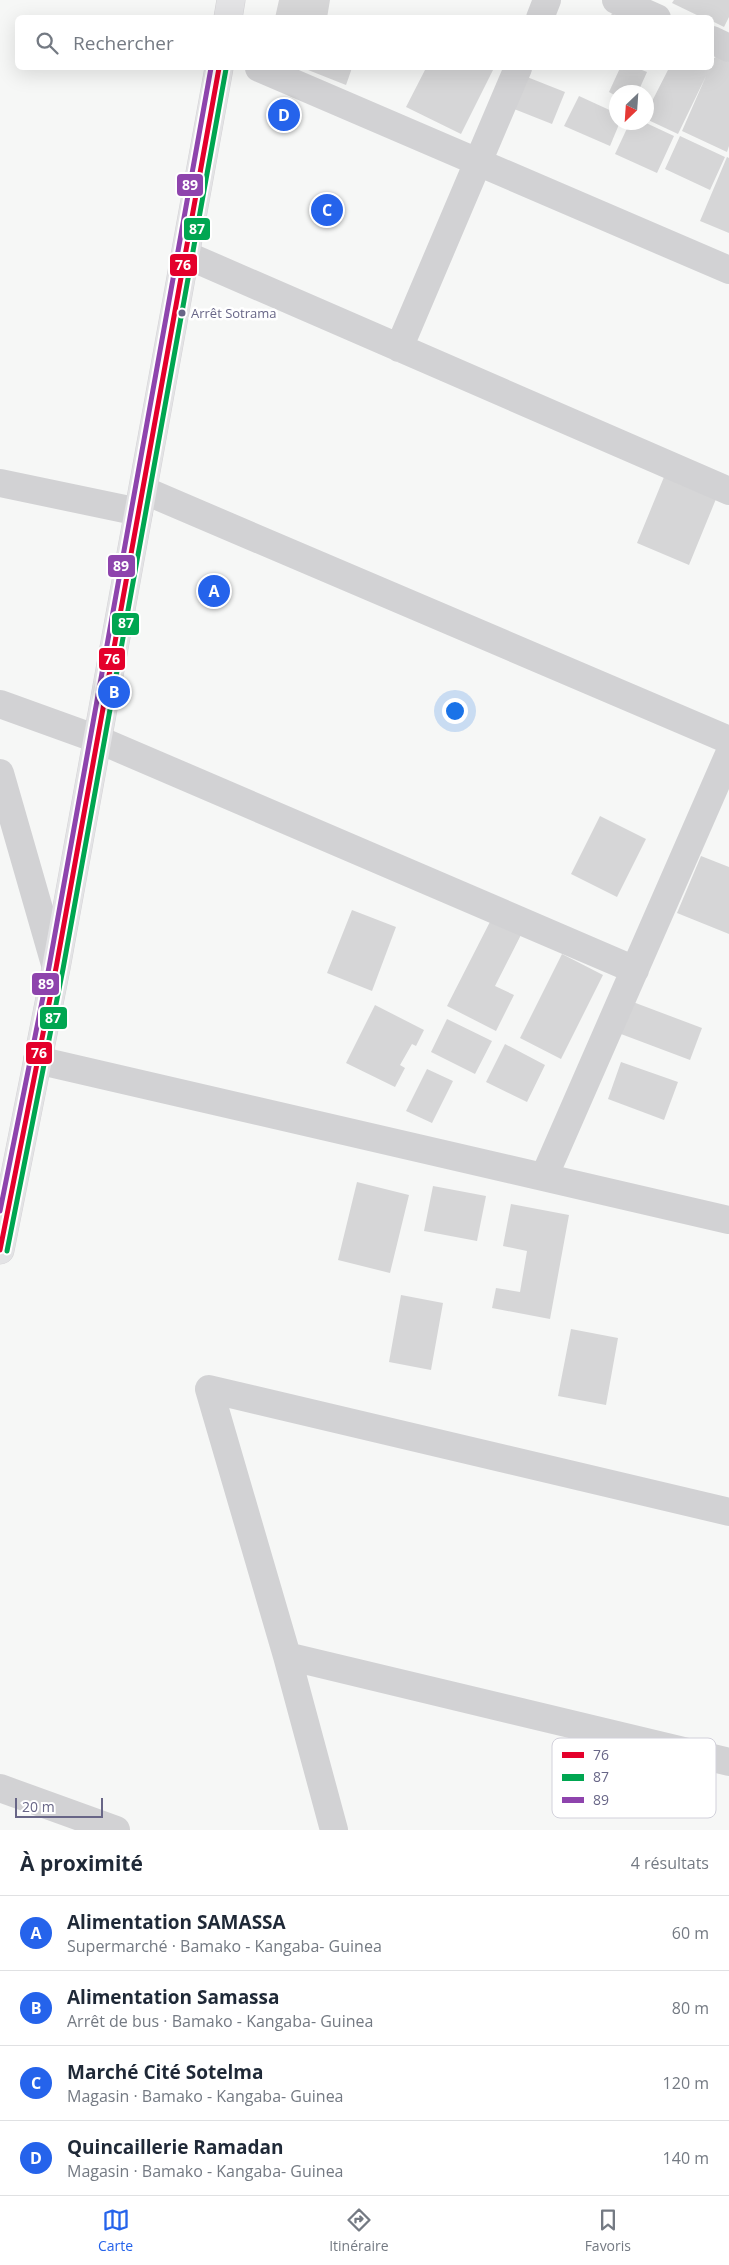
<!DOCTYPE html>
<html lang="fr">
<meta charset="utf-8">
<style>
body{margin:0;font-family:"Open Sans",sans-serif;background:#f2f2f3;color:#1f2937}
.compass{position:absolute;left:609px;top:85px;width:45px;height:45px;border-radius:50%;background:#fff;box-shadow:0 5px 20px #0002;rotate:205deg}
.scale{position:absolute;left:15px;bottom:12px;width:88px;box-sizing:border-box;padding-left:5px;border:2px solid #686687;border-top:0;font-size:14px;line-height:18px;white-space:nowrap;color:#686687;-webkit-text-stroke:4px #fff;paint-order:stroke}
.you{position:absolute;left:454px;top:710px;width:18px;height:18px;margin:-12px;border:4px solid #fff;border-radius:50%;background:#1a73e8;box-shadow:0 0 0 8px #1a73e833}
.badge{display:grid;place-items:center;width:32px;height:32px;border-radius:50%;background:#2563eb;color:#fff;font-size:16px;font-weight:700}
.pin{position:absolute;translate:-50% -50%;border:2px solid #fff;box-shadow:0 1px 5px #0006}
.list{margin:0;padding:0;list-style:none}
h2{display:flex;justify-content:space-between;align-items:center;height:65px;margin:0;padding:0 20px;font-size:21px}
h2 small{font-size:16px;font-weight:400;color:#747a83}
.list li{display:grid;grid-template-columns:32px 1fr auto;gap:15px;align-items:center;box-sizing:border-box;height:75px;padding:0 20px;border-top:1px solid #e0e1e3}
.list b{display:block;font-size:19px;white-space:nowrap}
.list p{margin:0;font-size:16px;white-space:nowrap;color:#747a83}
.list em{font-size:16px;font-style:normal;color:#747a83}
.icon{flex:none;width:28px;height:28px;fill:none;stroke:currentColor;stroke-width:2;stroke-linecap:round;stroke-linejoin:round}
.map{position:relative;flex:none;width:729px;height:1830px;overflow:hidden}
.search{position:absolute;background:#fff;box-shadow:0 5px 20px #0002;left:15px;right:15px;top:15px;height:55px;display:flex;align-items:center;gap:12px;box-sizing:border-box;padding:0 18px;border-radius:8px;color:#747a83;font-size:19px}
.sheet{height:365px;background:#fff}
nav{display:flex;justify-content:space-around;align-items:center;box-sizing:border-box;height:70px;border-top:1px solid #e0e1e3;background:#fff;font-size:14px;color:#747a83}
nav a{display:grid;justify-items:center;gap:2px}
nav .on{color:#2563eb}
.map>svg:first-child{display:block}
.building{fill:#d6d6d7}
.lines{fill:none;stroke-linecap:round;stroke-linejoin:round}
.major-casing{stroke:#d4d3d6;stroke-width:29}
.minor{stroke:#d2d2d4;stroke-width:28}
.major{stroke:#e3e3e5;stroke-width:28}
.bus-1-casing{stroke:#fff;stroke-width:9}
.bus-2-casing{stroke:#fff;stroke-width:9}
.bus-3-casing{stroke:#fff;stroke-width:9}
.bus-1{stroke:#e4002b;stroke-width:5}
.bus-2{stroke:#00a651;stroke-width:5}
.bus-3{stroke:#8e44ad;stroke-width:5}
.bus-dot{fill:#686687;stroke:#fff;stroke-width:2}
.labels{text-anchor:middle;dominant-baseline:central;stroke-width:5;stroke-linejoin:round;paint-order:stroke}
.bus-label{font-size:13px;fill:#686687;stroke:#fff;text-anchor:start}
.key{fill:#fff;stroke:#d2d1db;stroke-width:1}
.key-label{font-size:14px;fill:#686687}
.line-badge{stroke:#fff;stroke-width:2}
.badge-label{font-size:14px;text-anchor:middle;font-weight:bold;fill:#fff}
</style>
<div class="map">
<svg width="729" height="1830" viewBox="0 0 729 1830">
<rect width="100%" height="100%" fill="#f6f7f6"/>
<!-- building -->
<path class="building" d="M279,0H330L327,18H275Z
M674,0H729V17L724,27L712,21V18H703L672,3Z
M612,13L622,18H610Z
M716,56L729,62V146L727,152L682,131L706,76L678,134L646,119V113L669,68H712V57L715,58Z
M303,68H352L346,85Z
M426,68H494L461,134L406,107Z
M620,68H637L647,72L638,92H616V96L609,92Z
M522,75L565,92L552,124L509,107Z
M579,96L616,113V122H620L610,146L564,126Z
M630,122H644L674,136L657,173L615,154Z
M680,136L725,157L710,190L665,169Z
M727,157L729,158V233L700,221Z
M664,477L716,499L689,565L637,543Z
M600,816L646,839L617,897L571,874Z
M701,856L729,867V934L677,913Z
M352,910L396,927L372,991L327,973Z
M495,912L525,927L495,986L514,995L496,1031L447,1006Z
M562,954L603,975L561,1059L520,1038Z
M625,999L702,1028L690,1060L613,1031Z
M375,1005L424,1030L416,1046L412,1044L400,1065L405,1068L395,1087L346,1063Z
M447,1019L492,1041L475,1074L431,1052Z
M505,1044L545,1065L527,1102L486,1082Z
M621,1062L678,1082L664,1120L608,1099Z
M427,1069L453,1081L432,1123L406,1111Z
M357,1182L409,1195L390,1273L338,1260Z
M433,1186L486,1196L477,1241L424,1231Z
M511,1204L569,1215L550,1319L492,1308L496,1288L520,1292L527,1251L503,1246Z
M401,1295L443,1303L431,1370L389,1362Z
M571,1329L618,1338L606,1405L558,1396Z"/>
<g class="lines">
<!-- major casing -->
<g class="major-casing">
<path id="major" d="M228,18L231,0
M0,1250L56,968L219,68"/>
</g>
<!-- minor -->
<path class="minor" d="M616,0L657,18
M540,18L547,0
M712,40L729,48
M259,68L729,270
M186,255L729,491
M399,348L518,68
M0,483L139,512
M143,490L729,740
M0,704L97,739L635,970
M0,773L56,968
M37,1060L729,1220
M544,1177L729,754
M287,1656L729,1762
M0,1788L116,1830
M334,1830L287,1656L209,1389L729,1512"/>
<!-- major -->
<use href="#major" class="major"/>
<!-- bus-1 casing -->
<g class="bus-1-casing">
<path id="bus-1" d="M0,1250L56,968L219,68"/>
</g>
<!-- bus-2 casing -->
<g class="bus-2-casing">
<path id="bus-2" d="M7,1251L63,969L226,69"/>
</g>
<!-- bus-3 casing -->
<g class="bus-3-casing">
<path id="bus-3" d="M0,1211L49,967L211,68"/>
</g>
<!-- bus-1 -->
<use href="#bus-1" class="bus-1"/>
<!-- bus-2 -->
<use href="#bus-2" class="bus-2"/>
<!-- bus-3 -->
<use href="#bus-3" class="bus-3"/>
</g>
<!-- markers -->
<circle class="bus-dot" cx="182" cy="313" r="4.5"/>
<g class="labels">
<!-- bus labels -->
<g class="bus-label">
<text x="191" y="313">Arrêt Sotrama</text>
</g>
</g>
<!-- legend -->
<rect x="552" y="1738" width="164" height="80" rx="8" class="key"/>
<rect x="562" y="1752" width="22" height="6" fill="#e4002b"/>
<rect x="562" y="1774" width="22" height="7" fill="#00a651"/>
<rect x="562" y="1797" width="22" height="6" fill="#8e44ad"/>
<g class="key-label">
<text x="593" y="1760">76</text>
<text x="593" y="1782">87</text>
<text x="593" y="1805">89</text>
</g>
<g class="line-badge">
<rect x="176" y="173" width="28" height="24" rx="5" fill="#8e44ad"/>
<rect x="183" y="217" width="28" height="24" rx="5" fill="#00a651"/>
<rect x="169" y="253" width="29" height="24" rx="5" fill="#e4002b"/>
<rect x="107" y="554" width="29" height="24" rx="5" fill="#8e44ad"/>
<rect x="111" y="612" width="29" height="24" rx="5" fill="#00a651"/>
<rect x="98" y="647" width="28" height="24" rx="5" fill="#e4002b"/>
<rect x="31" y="972" width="29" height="24" rx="5" fill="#8e44ad"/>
<rect x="39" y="1006" width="29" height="24" rx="5" fill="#00a651"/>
<rect x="25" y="1041" width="28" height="24" rx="5" fill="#e4002b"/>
</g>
<g class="badge-label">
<text x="190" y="190">89</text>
<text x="197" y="234">87</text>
<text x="183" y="270">76</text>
<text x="121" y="571">89</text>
<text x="126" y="628">87</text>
<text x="112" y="664">76</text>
<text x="46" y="989">89</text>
<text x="53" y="1023">87</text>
<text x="39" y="1058">76</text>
</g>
</svg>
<svg class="compass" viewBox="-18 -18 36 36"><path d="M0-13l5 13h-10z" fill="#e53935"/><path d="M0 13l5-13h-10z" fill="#747a83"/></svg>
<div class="scale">20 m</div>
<div class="you"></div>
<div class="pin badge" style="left:214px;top:591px">A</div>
<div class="pin badge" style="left:114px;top:692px">B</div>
<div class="pin badge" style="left:327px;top:210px">C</div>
<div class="pin badge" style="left:284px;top:115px">D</div>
<div class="search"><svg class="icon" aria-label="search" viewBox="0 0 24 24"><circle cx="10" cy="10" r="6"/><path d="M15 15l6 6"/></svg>Rechercher</div>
</div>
<section class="sheet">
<h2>À proximité<small>4 résultats</small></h2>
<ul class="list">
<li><span class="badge">A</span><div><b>Alimentation SAMASSA</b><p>Supermarché · Bamako - Kangaba- Guinea</p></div><em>60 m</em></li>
<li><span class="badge">B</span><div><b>Alimentation Samassa</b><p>Arrêt de bus · Bamako - Kangaba- Guinea</p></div><em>80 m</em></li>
<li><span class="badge">C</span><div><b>Marché Cité Sotelma</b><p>Magasin · Bamako - Kangaba- Guinea</p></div><em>120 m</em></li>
<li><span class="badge">D</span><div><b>Quincaillerie Ramadan</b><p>Magasin · Bamako - Kangaba- Guinea</p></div><em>140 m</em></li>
</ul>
</section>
<nav>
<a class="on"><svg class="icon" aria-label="map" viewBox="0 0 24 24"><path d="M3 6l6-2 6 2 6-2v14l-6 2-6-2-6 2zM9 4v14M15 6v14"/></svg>Carte</a>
<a><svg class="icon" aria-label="directions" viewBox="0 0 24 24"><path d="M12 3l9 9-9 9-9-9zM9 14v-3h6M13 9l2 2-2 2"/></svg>Itinéraire</a>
<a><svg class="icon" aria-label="saved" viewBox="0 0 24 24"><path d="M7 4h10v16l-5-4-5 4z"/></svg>Favoris</a>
</nav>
